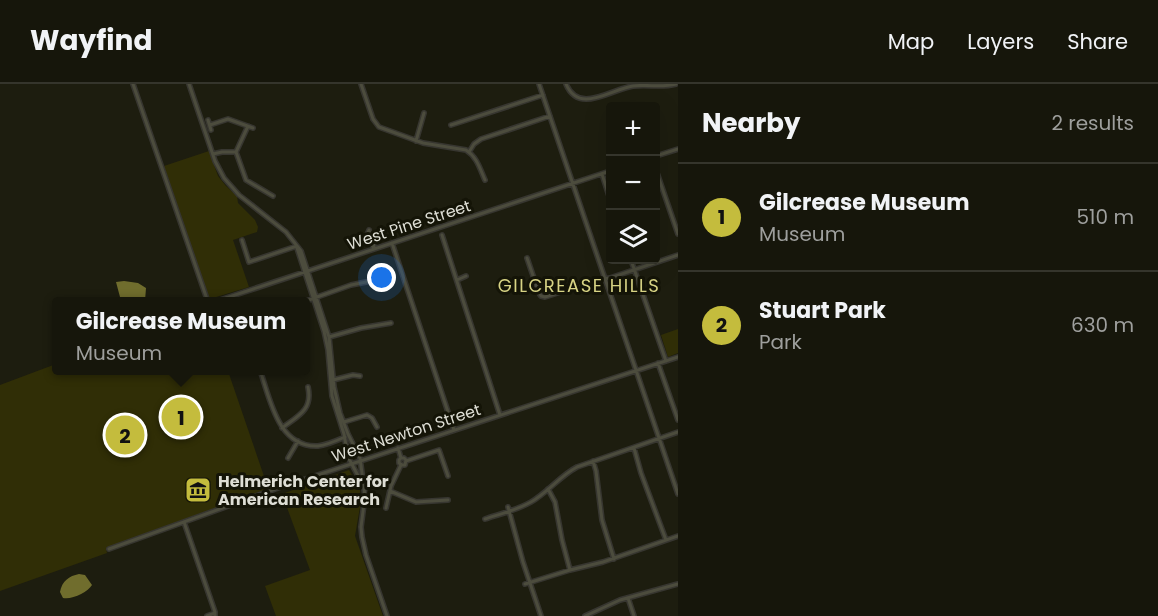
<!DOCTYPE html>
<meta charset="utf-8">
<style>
body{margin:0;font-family:Poppins,sans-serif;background:#1f1f14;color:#f1f3f6}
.controls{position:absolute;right:18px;top:18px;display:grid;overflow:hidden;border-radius:6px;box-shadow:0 6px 24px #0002}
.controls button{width:54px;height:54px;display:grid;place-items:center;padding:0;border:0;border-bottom:2px solid #35352c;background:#16160b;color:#f1f3f6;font:30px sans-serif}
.you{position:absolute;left:382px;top:194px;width:21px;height:21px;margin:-15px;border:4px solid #fff;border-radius:50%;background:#1a73e8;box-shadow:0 0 0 9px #1a73e833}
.badge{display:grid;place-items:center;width:39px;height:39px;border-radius:50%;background:#c4bc3d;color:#111;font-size:20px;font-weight:700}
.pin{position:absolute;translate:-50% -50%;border:3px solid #fff;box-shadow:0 2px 6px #0006}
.popup{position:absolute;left:52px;top:213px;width:258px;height:78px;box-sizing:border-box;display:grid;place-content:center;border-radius:6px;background:#16160b;filter:drop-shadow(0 2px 4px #0005);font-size:20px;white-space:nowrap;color:#9e9f9d}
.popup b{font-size:22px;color:#f1f3f6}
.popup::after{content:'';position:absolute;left:50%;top:100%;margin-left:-12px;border:12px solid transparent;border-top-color:#16160b}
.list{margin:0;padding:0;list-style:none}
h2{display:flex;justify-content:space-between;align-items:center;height:78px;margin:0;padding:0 24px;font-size:26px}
h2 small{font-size:20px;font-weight:400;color:#9e9f9d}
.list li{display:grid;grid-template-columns:39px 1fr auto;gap:18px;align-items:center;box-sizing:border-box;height:108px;padding:0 24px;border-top:2px solid #35352c}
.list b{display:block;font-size:22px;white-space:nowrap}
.list p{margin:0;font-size:20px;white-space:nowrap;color:#9e9f9d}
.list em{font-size:20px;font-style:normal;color:#9e9f9d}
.icon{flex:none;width:33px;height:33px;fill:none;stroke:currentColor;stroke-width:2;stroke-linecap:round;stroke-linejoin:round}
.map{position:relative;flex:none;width:678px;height:532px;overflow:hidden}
header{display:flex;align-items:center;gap:36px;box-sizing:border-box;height:84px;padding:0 30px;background:#16160b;border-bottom:2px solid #35352c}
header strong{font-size:28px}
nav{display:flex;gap:33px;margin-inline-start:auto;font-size:21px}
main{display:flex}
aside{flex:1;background:#16160b}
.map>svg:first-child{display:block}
.green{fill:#302e06}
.water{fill:#706d2d}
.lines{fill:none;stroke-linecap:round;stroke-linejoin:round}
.minor-casing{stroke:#373630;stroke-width:6}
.minor{stroke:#4c4c3d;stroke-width:3}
.labels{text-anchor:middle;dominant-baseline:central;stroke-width:6;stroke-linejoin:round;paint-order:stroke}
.street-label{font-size:16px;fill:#deded5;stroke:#141407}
.poi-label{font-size:16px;font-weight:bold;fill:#deded5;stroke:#141407;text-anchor:start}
.neighbourhood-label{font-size:18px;letter-spacing:1.5px;fill:#d8d485;stroke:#141407}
</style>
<header>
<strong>Wayfind</strong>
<nav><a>Map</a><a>Layers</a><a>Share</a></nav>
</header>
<main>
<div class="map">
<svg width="678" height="532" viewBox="0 0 678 532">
<rect width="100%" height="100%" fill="#1d1d0f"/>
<!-- green -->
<path class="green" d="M209,67L218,92L226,102L237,112L238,119L255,136L258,143L257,148L233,156L249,203L213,214H210L207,211L164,82Z
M678,245V269L668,273L661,251Z
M56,280L57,286L228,287L267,401H265L263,404L264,406L106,464L107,469L0,507V301Z
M349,386L360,405V423L355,452L383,532H276L265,502L310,486L282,410Z"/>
<!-- water -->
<path class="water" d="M124,197L138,199L146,204L145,217H124L120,213L116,198Z
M79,490L85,491L92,501C88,508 72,516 63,514L60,508C62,497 69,492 79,490Z"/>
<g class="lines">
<!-- minor casing -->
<g class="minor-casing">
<path id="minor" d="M133,0L208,218
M189,0L215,77L224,94L239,111L286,148L301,167L329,253L334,303L340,329L348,350L360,374L365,412L361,443L362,453L366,471L387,532
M361,0L373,35L379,43L423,59L466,66C477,73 480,85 485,96
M539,0L678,410
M566,0C579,31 611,5 633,2C648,0 661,4 676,0
M208,36L211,46
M210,41L228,35L253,44
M451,41L543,11
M248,42L236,68L246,96L273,112
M416,57L424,29
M469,68L474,60L481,55L550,32
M213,70L222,68H236
M656,72L678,65
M656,86L678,150
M602,90L610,115
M369,146L367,151L374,165
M369,147L373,157L374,163
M442,151L500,331
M242,156L249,178L297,162
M392,159L454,346
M297,164L324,247L328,266L332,312L344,350L348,373L363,401
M527,174L539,209L541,212L545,213L601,195L610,194L678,171
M631,176L666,277
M457,196L466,192
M214,218L610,87
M303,218L351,201L376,196
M329,253L361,244L391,239
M658,279L678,336
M260,286C270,315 278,364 318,362C327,361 336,357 345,353
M333,296L353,291L360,292
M344,338L367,331L372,334L377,343
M282,344C298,332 313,326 308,303
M398,364L401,374L399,376V379L402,381H405L406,376L404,374H401
M634,364L641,389L666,456
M288,374L298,357
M406,377L439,366L448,392
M593,377L596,387L602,436L614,475
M548,405L555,418L562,456L570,486
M390,407L416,418L448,416
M508,423L523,478L541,532
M386,424L391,402L401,381
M485,435C500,430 517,426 531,418C548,408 560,392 577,383L678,348
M184,438L215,528V532
M109,465L278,404L678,273
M525,500L570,486L603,478L678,452
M628,514L634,532
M207,532L215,529
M585,532L620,516L678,500"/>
</g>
<!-- minor -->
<use href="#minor" class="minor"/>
</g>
<!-- icons -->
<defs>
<g id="museum-square" transform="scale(1.35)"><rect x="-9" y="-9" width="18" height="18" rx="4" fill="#c4bc3d" stroke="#141407"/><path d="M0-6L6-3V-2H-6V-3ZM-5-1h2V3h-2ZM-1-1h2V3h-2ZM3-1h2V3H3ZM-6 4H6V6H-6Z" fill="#111"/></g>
</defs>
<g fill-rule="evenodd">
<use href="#museum-square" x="198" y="406"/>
</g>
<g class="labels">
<!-- street labels -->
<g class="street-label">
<text transform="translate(409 141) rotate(-18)">West Pine Street</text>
<text transform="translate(406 349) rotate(-18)">West Newton Street</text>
</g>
<!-- poi labels -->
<g class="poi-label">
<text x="218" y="397">Helmerich Center for<tspan x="218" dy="18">American Research</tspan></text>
</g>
<!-- neighbourhood labels -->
<g class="neighbourhood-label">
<text x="579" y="201">GILCREASE HILLS</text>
</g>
</g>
</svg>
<div class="controls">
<button>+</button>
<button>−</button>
<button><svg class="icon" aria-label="layers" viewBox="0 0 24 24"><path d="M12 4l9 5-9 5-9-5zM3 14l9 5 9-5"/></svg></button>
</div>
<div class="you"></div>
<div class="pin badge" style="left:181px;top:333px">1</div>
<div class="popup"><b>Gilcrease Museum</b>Museum</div>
<div class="pin badge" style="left:125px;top:351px">2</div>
</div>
<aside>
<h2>Nearby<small>2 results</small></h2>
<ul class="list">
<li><span class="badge">1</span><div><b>Gilcrease Museum</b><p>Museum</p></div><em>510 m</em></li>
<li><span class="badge">2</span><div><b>Stuart Park</b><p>Park</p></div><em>630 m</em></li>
</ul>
</aside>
</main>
